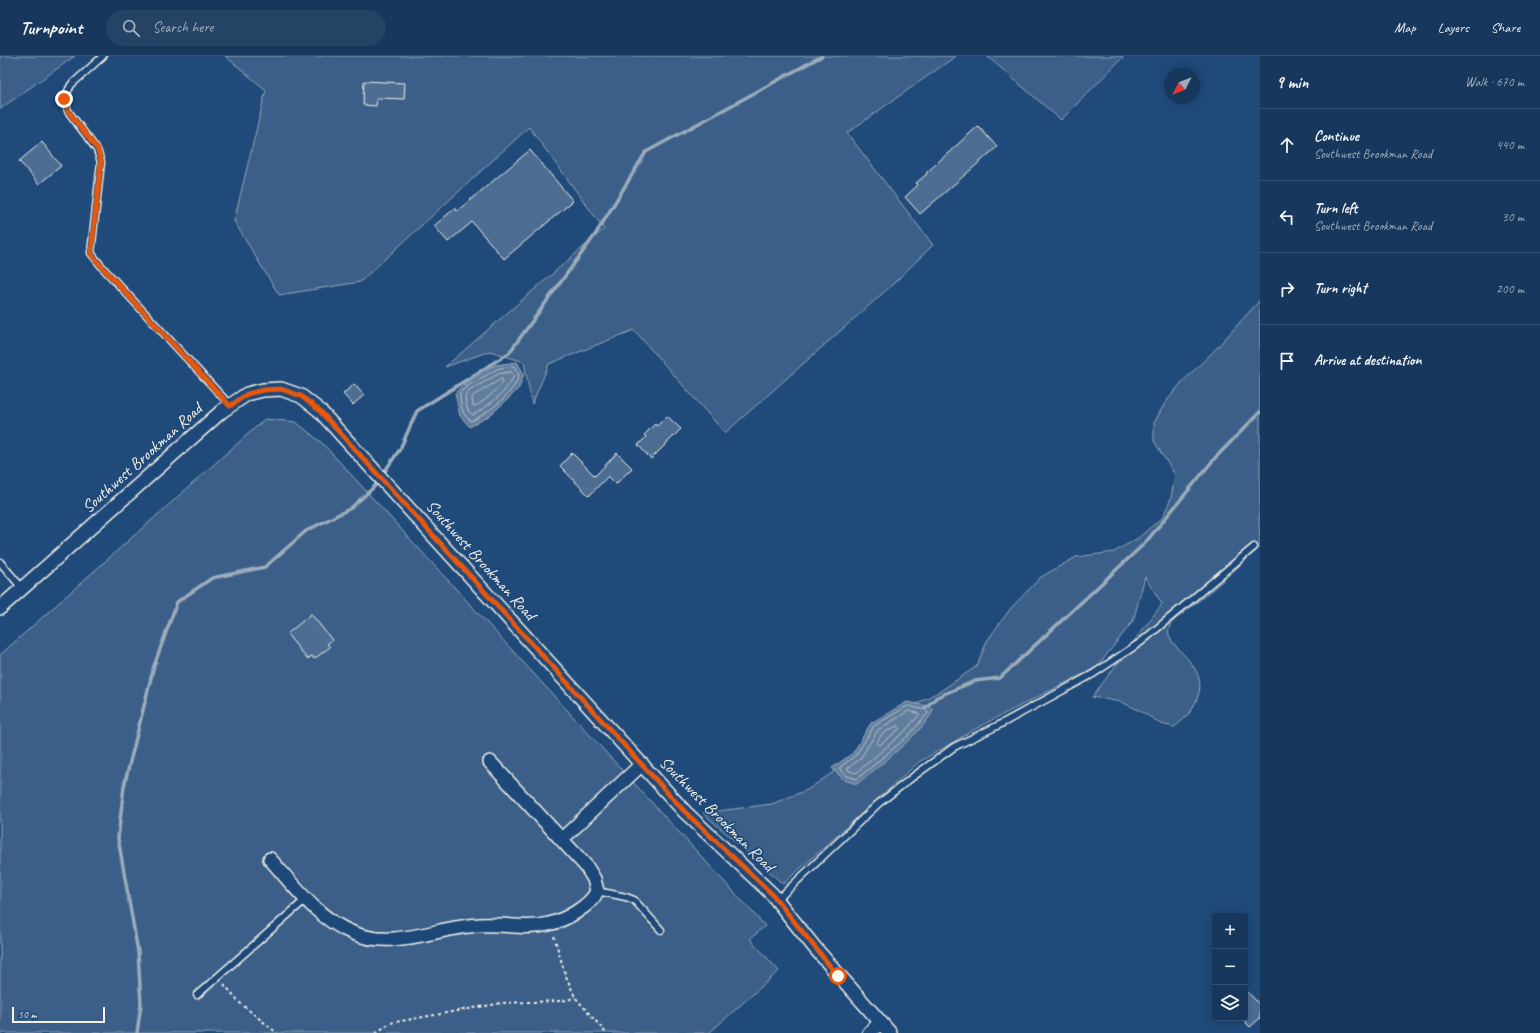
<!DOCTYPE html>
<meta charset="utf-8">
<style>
body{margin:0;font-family:Caveat,sans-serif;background:#244365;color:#f1f3f6}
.controls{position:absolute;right:12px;bottom:12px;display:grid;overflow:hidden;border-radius:4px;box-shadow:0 2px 10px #0003}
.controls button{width:36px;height:36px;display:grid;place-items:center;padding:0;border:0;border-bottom:1px solid #365272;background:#17385c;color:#f1f3f6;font:20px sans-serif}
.compass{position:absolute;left:1164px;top:12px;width:36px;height:36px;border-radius:50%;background:#17385c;box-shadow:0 2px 10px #0003;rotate:228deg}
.scale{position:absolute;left:12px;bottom:10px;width:93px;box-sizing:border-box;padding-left:4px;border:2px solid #f4f1e8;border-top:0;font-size:11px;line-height:14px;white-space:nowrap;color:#f4f1e8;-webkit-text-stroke:3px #1f4a7a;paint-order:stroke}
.stop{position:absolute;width:12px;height:12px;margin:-9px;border:3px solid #ea580c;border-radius:50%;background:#fff}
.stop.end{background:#ea580c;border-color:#fff;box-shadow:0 1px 4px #0008}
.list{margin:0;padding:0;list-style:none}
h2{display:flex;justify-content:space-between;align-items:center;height:52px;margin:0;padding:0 16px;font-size:17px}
h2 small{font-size:13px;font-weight:400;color:#9eacbb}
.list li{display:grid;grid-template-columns:26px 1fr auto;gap:12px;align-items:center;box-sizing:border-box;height:72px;padding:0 16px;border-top:1px solid #365272}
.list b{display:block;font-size:15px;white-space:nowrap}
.list p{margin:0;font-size:13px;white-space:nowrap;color:#9eacbb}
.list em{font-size:13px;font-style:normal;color:#9eacbb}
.icon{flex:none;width:22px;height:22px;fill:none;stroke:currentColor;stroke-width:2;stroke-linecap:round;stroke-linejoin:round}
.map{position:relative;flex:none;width:1260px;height:977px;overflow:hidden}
header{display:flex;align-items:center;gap:24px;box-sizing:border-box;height:56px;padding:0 20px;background:#17385c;border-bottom:1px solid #365272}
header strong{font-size:19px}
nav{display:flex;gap:22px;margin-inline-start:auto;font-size:14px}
.search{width:280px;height:36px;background:#244365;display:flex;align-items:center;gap:10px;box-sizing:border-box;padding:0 14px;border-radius:22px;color:#9eacbb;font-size:15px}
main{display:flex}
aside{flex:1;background:#17385c}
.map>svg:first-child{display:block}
.green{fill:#3a5f88;stroke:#97a8b8}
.water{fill:#627e9d;stroke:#9cacbb}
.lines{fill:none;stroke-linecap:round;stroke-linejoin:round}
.shore{stroke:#bac3ca;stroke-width:1}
.stream{stroke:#9cacbb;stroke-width:3.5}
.building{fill:#4d6e92;stroke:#f4f1e8}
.lane-casing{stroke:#f4f1e8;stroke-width:9}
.street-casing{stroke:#f4f1e8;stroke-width:16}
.path{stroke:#f4f1e8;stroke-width:2;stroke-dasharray:3 3;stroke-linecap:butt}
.lane{stroke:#1f4a7a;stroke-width:6}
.street{stroke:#1f4a7a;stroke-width:13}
.route{stroke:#ea580c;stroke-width:5}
.labels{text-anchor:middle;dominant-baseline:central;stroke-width:3.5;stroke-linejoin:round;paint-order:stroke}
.street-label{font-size:17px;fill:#f4f1e8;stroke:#1f4a7a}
</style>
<header>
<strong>Turnpoint</strong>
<div class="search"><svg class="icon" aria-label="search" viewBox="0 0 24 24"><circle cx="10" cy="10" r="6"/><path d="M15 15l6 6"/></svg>Search here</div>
<nav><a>Map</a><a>Layers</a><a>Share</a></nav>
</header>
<main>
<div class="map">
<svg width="1260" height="977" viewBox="0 0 1260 977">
<rect width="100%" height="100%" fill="#1f4a7a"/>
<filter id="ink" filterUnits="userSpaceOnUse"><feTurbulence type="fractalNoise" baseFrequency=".025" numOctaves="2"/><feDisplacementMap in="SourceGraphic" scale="8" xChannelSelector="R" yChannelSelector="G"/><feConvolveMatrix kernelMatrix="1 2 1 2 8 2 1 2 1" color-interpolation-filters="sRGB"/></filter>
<g filter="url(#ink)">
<!-- green -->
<path class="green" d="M0,0H75L0,53Z
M225,0H956L847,77L933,189L891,230L725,377L634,274L549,308L532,348L524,306L490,295L445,311L604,173L529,71L360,226L279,239L234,165L266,34Z
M987,0H1124L1061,64Z
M1260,244V453C1258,461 1260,482 1260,491C1236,513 1212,535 1186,555C1181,560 1172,564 1169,572C1163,592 1212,607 1197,643C1192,656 1185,663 1174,671L1161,668L1141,655L1121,646L1092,641L1162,548L1145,521L1133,565L1097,611L984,668L919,706L783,828L703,757L772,748L807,734L835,715L844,724L908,652L942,634L977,610L987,585L1011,552L1041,521L1076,501L1114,496L1138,482L1163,461L1171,442L1175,419L1154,385V367L1165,347L1182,326L1213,296Z
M265,363L296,366L323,388L765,870L750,883L779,915L709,977H0V599Z"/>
<!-- water -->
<path class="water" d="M517,306L524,318L519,332L507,344L489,360L470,371L460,360L455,337L464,328L495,309Z
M907,646L928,650L933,653C929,672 874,714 857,728L844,724L832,712L853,697L871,667Z"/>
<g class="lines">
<!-- shore -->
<path class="shore" d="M514,310L519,319C513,339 490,355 472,365C462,361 460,347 460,337L466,331L497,313Z
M511,316L514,319C509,335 487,351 473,359C466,356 466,347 465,340L469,335L498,318Z
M502,323L503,326C495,335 486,345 475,350H473L472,342L473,340Z
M908,650L926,654L928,657L908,680L857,723L847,720L840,714V711L856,699L874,670Z
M909,655L918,657L919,659L904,676L856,717L848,714V712L860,703L878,674Z
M897,670H899V673L880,689H878L877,686L882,678Z"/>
<!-- stream -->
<path class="stream" d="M925,652L937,641L975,625L1000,622L1145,487L1215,402L1260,356
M137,977L141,948L138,896L118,782L124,730L154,610L177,546L212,522L265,511L306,475L351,452L374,431L400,393L417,355L509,297L595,179L646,96L822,0"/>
</g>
<!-- building -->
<path class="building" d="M364,25L405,27L404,43L377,42L376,50L363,49Z
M978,70L997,91L920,158L905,141L918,129L916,127L927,118L926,117Z
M42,86L61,110L39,128L19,105Z
M530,94L573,145L504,203L472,166L448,186L434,170L455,152L457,155Z
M354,328L364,339L353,349L343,338Z
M667,360L681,373L651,403L638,389L646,381L644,379L655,368L657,370Z
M572,397L595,420L617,397L632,412L616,428L608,420L589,440L560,410Z
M311,558L332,584L327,588L330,591L314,603L312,600L307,603L287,578Z
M1245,933L1260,949V962L1250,971L1245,966Z"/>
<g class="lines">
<!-- lane casing -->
<g class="lane-casing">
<path id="lane" d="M103,0L71,29L64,43L68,55L97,94L101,106L91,197L103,212L230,349
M0,506L22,532
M597,835L626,841L634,844L661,874
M777,844L878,748L914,720L954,691L999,669L1093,618L1141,586L1254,491
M197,939L306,843"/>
</g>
<!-- street casing -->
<g class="street-casing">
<path id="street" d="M0,552L222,355L247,338L263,334L281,333L301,340L319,354L685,756L772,838L815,892L890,977
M562,783L642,708
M270,803C295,831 318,863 353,877C394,894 438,871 479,869C504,867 523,874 549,868C565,864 591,850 597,835L594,823L586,810L490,706
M869,977L880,967"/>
</g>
<!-- path -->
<path class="path" d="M554,880L565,918L575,941L606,977
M224,928L240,947L277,977
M376,977L390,967L502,947L559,945L568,944L575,941"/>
<!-- lane -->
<use href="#lane" class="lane"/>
<!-- street -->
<use href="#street" class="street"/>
</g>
</g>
<g class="lines" filter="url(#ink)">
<!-- route -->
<path class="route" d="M64,43L68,55L98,94L101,106L91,198L103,212L230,350L247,338L263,334L281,333L301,340L319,354L685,756L772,838L838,920"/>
</g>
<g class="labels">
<!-- street labels -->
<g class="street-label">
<text transform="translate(142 402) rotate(-42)">Southwest Brookman Road</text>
<text transform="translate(481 504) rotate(48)">Southwest Brookman Road</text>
<text transform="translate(717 758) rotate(45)">Southwest Brookman Road</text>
</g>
</g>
</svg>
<div class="controls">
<button>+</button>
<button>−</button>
<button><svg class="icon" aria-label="layers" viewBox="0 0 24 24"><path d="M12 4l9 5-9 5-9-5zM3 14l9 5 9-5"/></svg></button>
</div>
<svg class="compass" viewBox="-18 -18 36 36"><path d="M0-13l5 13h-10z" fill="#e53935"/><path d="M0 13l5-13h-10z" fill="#9eacbb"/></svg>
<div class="scale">50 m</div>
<div class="stop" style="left:838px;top:920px"></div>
<div class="stop end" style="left:64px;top:43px"></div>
</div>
<aside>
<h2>9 min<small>Walk · 670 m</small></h2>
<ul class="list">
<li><svg class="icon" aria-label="ahead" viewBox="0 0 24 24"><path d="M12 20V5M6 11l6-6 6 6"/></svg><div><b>Continue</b><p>Southwest Brookman Road</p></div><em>440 m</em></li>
<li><svg class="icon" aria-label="left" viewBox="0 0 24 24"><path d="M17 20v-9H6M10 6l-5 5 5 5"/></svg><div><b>Turn left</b><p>Southwest Brookman Road</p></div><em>30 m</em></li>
<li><svg class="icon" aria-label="right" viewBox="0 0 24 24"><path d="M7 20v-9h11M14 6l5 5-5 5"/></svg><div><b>Turn right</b></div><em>200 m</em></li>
<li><svg class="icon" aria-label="arrive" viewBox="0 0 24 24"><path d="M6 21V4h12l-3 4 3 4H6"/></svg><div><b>Arrive at destination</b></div></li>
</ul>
</aside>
</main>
